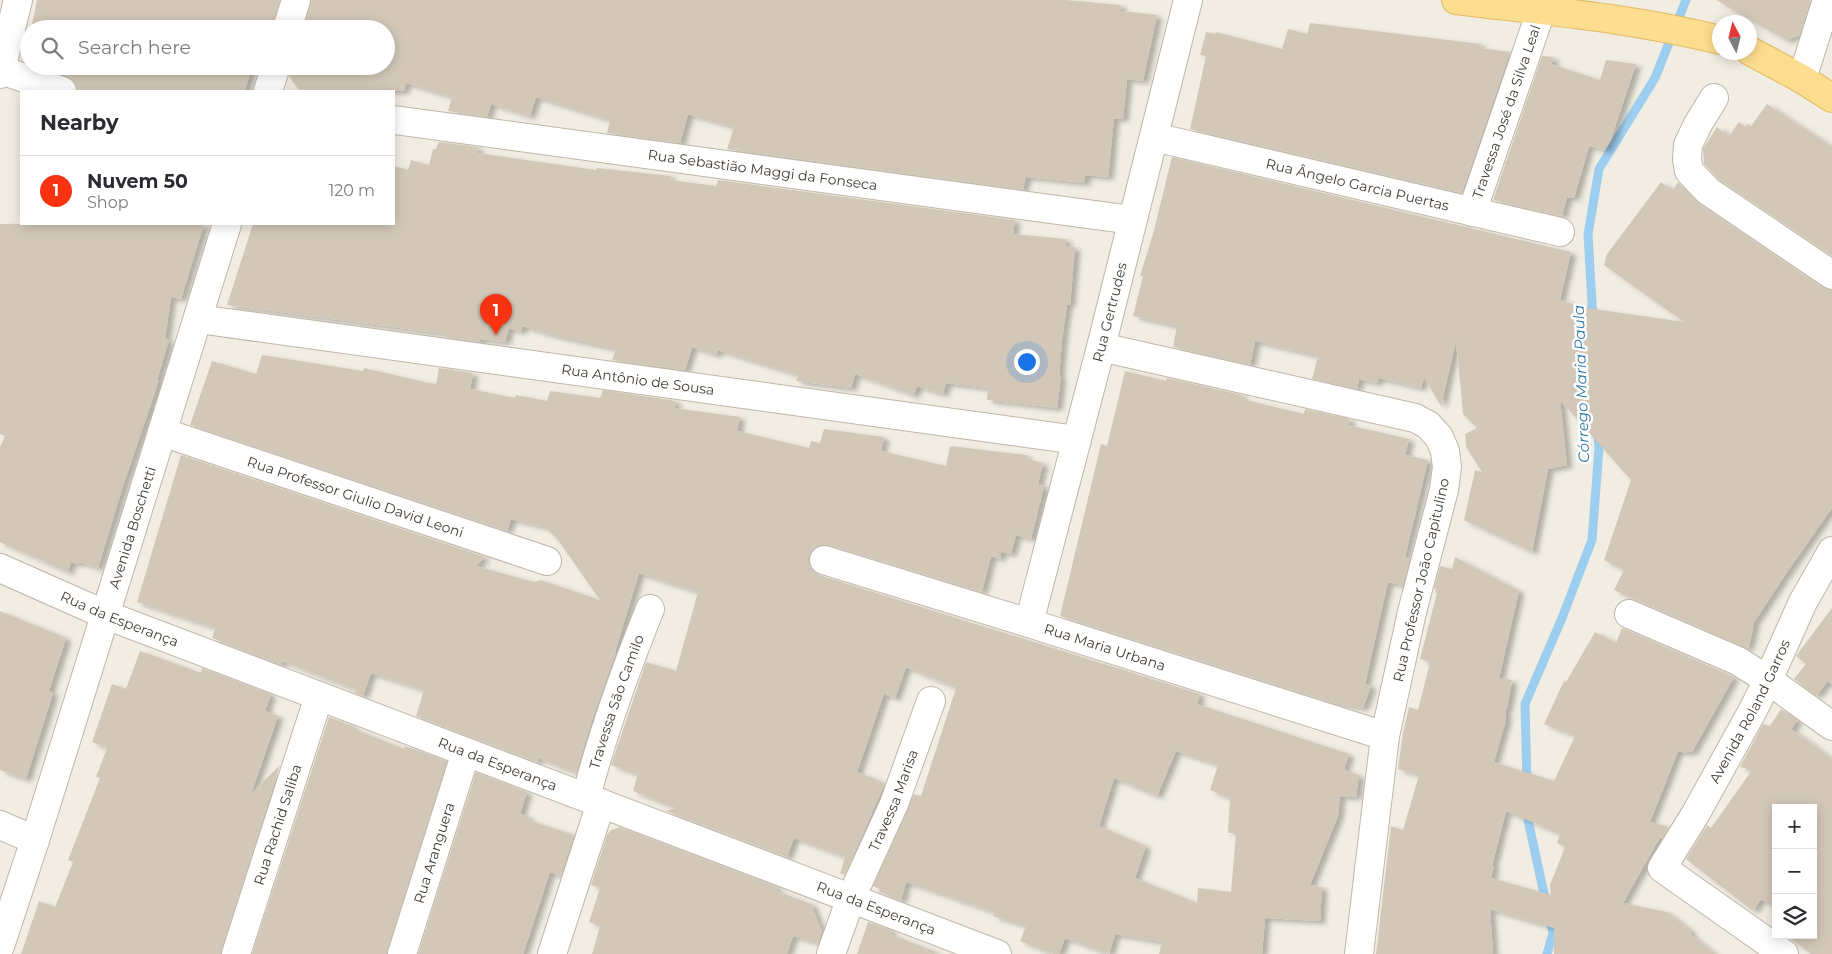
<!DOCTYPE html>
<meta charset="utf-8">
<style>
body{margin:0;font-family:Montserrat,sans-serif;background:#f7f7f7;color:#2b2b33}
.controls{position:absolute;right:15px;bottom:15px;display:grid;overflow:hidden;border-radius:0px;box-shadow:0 2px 12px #0003}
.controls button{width:45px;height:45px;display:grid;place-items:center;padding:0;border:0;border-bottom:1px solid #e1e1e2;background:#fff;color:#2b2b33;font:25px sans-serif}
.compass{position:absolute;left:1712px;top:15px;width:45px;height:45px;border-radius:50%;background:#fff;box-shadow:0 2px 12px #0003;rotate:353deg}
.you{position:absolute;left:1026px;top:361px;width:18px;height:18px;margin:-12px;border:4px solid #fff;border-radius:50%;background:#1a73e8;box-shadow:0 0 0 8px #1a73e833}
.badge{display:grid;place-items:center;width:32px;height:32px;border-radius:50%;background:#f83312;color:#fff;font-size:16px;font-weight:700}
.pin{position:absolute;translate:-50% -41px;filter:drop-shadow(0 1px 2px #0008)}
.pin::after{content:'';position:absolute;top:26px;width:18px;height:15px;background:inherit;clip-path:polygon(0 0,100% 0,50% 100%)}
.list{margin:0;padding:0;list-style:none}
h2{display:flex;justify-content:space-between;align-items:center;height:65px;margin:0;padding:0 20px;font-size:21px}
h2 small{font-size:16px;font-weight:400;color:#7c7c81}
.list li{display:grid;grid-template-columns:32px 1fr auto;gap:15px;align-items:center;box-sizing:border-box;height:70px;padding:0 20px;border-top:1px solid #e1e1e2}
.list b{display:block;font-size:19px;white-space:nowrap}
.list p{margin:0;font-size:16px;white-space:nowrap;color:#7c7c81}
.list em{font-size:16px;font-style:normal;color:#7c7c81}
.icon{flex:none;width:28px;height:28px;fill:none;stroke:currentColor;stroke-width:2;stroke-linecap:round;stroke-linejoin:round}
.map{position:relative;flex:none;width:1832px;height:954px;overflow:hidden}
.search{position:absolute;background:#fff;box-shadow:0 2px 12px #0003;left:20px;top:20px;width:375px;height:55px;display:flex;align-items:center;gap:12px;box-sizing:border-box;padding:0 18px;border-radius:28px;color:#7c7c81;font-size:19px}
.panel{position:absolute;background:#fff;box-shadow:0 2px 12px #0003;left:20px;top:90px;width:375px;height:135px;border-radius:0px}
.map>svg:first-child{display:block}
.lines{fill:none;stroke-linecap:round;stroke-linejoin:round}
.stream{stroke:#9eceef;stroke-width:9}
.building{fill:#d3c8b8;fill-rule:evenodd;filter:url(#shadow)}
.minor-casing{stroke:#bfb7a8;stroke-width:30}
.major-casing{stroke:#e2ba60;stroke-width:30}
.minor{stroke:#fff;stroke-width:28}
.major{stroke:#fddd8f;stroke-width:28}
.labels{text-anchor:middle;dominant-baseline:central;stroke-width:5;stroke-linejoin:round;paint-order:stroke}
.street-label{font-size:14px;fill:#433c33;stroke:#fff}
.water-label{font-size:15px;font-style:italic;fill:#2e78ac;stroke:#fff}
</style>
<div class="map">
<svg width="1832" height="954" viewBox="0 0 1832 954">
<defs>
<filter id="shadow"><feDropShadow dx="5.5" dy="3" stdDeviation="2.5" flood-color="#0004"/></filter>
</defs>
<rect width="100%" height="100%" fill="#f1ede2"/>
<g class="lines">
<!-- stream -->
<path class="stream" d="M1593,321L1588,234L1599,169L1655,78L1686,0
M1527,782L1525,704L1562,618L1592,540L1599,448L1598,434
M1528,810V820L1546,903
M1547,954L1553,933L1549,916"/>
</g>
<!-- building -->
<path class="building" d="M37,0H280L272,29H31Z
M311,0H1066L1121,5V11L1157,15L1143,81L1127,79L1123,119L1114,118L1108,177L1085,175V183L1026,177L1023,190L727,149L734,127L688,114L680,143L607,133L610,120L536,97L530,116L491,104L487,117L448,111L452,97L406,83L404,91H317L298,89L289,76L291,66H386V29H303Z
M1716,0H1811L1800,35L1786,40Z
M1310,23L1481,44L1480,48L1510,52L1462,193L1190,129L1206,56L1200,55L1206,32L1215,34L1216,32L1282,49L1288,29L1307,34Z
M1542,56L1554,57L1551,64L1600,80L1606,60L1636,64L1611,139L1605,150L1589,146L1574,198L1567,197L1562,216L1493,200Z
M38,66H252L245,91H85L77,89L74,81L68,76Z
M1767,104L1832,147V256L1718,179L1704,164L1703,149L1717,127L1729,136L1739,122L1746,127L1748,124L1751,126Z
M439,142L478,147L477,153L596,170L597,168L671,176L670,180L716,186L718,180L1015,220L1013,234L1066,239V246L1075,247L1070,305L1067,304L1062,340L1059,376H1061L1057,408L987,400L988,388L946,383L943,394L917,386L914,395L855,374L851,388L796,381L798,375L718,350L716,355L692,347L685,370L612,360L616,349L556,336L523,326L520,332L509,328L505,342L480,339L479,342L445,337V334L227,305L253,224H394V166L408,170L411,160L429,165L433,149H436Z
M1172,157L1571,252L1560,300L1587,308L1684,322L1604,265L1607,254L1661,182L1673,190L1678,182L1699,204L1823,288L1832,290V508L1785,575L1753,624L1754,625L1748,649L1614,590L1624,570L1604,560L1631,480L1560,400L1567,465L1548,469L1532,552L1464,520L1475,470L1482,472L1466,447L1465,434L1477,428L1463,414L1456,341L1441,406L1424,378L1421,388L1379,378L1377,383L1359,379L1357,389L1312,379L1318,356L1255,341L1250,365L1173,347L1177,326L1133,316L1143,276H1140L1153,234Z
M0,224H204L181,299L171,297L165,339L169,340L157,380H159L122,489L98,568L79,562L78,564L71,562L68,572L0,542V447L5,436L0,434Z
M262,355L363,371L364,368L429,383L436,384L439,368L473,373L470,389L515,398L516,395L547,401L550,391L600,398L603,390L676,401L674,408L740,417L737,431L809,448L811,441L820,443L824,429L884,437L881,451L946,466L950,446L1027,455L1026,459L1043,463L1038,484L1044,486L1031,539L1016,535L1011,554L1001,552L1000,559L991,556L982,592L829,545H820L813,549L809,556V564L813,571L819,575L1200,694L1197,704L1349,754L1344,770L1359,775L1356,797L1340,796L1338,816L1310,885L1322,887L1320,921L1265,918L1262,954H1159L1162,942L1115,934L1109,954L1065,938L1059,954H1054L1020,941L1026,926L993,916L994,912L906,882L901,901L879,892L880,889L873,886L914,794L921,796L956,688L906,667L895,698L884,694L857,772L885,783L845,875L840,873L845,857L794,838L787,857L666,811L676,808L633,791L638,774L611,765L646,662L676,671L698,592L639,573L615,652H616L592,720L576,773L538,758L537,762L416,716L424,690L371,673L363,696L354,693L356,690L282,661L280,665L212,638L215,628L137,602L181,455L485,557L476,566L534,582L541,580L600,600L558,540L545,527L511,519L507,531L190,425L212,361L256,374ZM1176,751L1218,765L1210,790L1230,798L1228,833H1236L1231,892L1198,888L1197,903L1135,878L1146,846L1099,826L1114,778L1157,796Z
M1125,371L1166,381L1167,378L1242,395L1241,399L1304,414L1305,409L1350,419L1348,425L1409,439L1405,455L1428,460L1405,557L1410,558L1403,585L1388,582L1365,684L1371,686L1363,708L1330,702L1060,616L1101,444L1107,446Z
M1455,557L1519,591L1499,678L1512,680L1507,709L1505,708L1506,720L1494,762L1554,781L1575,736L1544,724L1564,681L1566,682L1595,632L1616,643L1622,628L1734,677L1692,752L1687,751V753L1678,751L1650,822L1669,827L1662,839L1660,837L1623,903L1667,912L1692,932L1690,934L1715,954H1554V928L1490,909L1493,954H1376L1391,826L1403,830L1419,775L1398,769L1403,733L1409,707L1418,710L1430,662L1420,659L1437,593L1435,592L1436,589L1434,588L1440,566L1452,569ZM1506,811L1560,834L1557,843L1565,847L1550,885L1551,895L1491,878L1494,866H1492Z
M1832,608V684L1828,681L1816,696L1794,679L1806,664L1796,656Z
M0,611L66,638L49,691L53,693L26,779L0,770Z
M140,651L201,673L202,668L271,694L265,711L278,716L251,794L280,765L221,954H21L39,901L55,907L73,862L68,860L100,778L96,777L107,748L92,742L112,684L126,689Z
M1781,709L1798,720L1791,729L1832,759V954H1811L1791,939L1793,935H1813V808H1776V909L1761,899L1753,911L1686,859L1707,825L1711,828L1752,770L1740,767L1763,724L1770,726Z
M329,717L353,726L352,728L404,749L405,746L447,761L387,954H252Z
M476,772L527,792L520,814L529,817L528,820L574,835L561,876L550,872L523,954H418Z
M620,827L777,887L776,891L811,904L822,932L818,943L793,936L787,954H592L600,926L589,922L600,888L591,885L607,835L611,830Z
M868,922L891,930L890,934L936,952L935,954H857Z"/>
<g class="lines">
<!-- minor casing -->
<g class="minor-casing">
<g id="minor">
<path d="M287,29L296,0"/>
<path d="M1,70L62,91"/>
<path d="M0,74L18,0"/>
<path d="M1802,79L1827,0"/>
<path d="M268,91L276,66"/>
<path d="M1714,98L1698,124L1688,145L1687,159L1689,171L1708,191L1832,275"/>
<path id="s1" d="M394,120L1132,220"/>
<path id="s2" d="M1154,137L1560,232"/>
<path id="s3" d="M1472,212L1541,11"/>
<path id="s4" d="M198,319L1077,440"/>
<path d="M1101,347L1415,418L1428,425L1439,437L1445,451L1447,467L1444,490L1412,612L1385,736L1359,954"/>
<path id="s5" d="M162,432L547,561"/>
<path id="s6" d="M824,560L1029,623L1385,736"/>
<path id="s7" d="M0,568L106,615L997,954"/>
<path d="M1629,614L1738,661L1768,680L1832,726"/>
<path id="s8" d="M1029,623L1101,347L1188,0"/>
<path id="s9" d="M586,797C603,732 625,671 650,609"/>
<path d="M0,825L35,840"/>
<path id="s10" d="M0,946L35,840L227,224"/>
<path id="s11" d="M236,954L319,696"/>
<path id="s12" d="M402,954L466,752"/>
<path d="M552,954L601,803"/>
<path id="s13" d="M831,954L851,898L894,804L931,701"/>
<path id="s14" d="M1784,954L1662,868L1696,813L1753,710L1768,680L1803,602L1832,551"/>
</g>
</g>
<!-- major casing -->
<g class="major-casing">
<path id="major" d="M1456,0C1544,11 1633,18 1720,40
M1750,51L1802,79L1832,98"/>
</g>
<!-- minor -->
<use href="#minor" class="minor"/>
<!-- major -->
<use href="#major" class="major"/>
</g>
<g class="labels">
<!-- street labels -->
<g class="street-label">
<text stroke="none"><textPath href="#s3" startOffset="106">Travessa José da Silva Leal</textPath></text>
<text stroke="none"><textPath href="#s1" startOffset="372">Rua Sebastião Maggi da Fonseca</textPath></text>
<text stroke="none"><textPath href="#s2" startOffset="209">Rua Ângelo Garcia Puertas</textPath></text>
<text stroke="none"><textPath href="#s8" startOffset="321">Rua Gertrudes</textPath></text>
<text stroke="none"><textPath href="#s4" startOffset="444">Rua Antônio de Sousa</textPath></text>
<text stroke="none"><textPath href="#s5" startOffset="204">Rua Professor Giulio David Leoni</textPath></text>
<text stroke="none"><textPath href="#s10" startOffset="439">Avenida Boschetti</textPath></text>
<text transform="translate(1421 580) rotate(-77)">Rua Professor João Capitulino</text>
<text stroke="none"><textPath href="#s7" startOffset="130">Rua da Esperança</textPath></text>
<text stroke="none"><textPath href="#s6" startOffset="294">Rua Maria Urbana</textPath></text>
<text stroke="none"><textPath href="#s9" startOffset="100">Travessa São Camilo</textPath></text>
<text stroke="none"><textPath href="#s14" startOffset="329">Avenida Roland Garros</textPath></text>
<text stroke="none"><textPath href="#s7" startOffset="535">Rua da Esperança</textPath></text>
<text stroke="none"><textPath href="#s13" startOffset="166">Travessa Marisa</textPath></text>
<text stroke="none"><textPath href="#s11" startOffset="136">Rua Rachid Saliba</textPath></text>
<text stroke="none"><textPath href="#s12" startOffset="106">Rua Aranguera</textPath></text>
<text stroke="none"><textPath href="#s7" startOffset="940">Rua da Esperança</textPath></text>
</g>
<!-- water labels -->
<g class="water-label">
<text transform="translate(1581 384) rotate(-92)">Córrego Maria Paula</text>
</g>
</g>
</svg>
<div class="controls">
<button>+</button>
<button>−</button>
<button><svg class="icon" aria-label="layers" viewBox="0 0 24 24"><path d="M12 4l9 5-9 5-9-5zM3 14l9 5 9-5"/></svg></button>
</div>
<svg class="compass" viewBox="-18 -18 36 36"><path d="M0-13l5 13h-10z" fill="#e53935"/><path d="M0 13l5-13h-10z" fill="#7c7c81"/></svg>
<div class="you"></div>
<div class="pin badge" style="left:496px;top:335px">1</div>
<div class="search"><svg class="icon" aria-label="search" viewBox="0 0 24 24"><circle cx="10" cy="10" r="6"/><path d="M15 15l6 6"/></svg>Search here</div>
<section class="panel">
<h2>Nearby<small></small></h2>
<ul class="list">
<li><span class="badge">1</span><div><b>Nuvem 50</b><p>Shop</p></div><em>120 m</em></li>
</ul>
</section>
</div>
